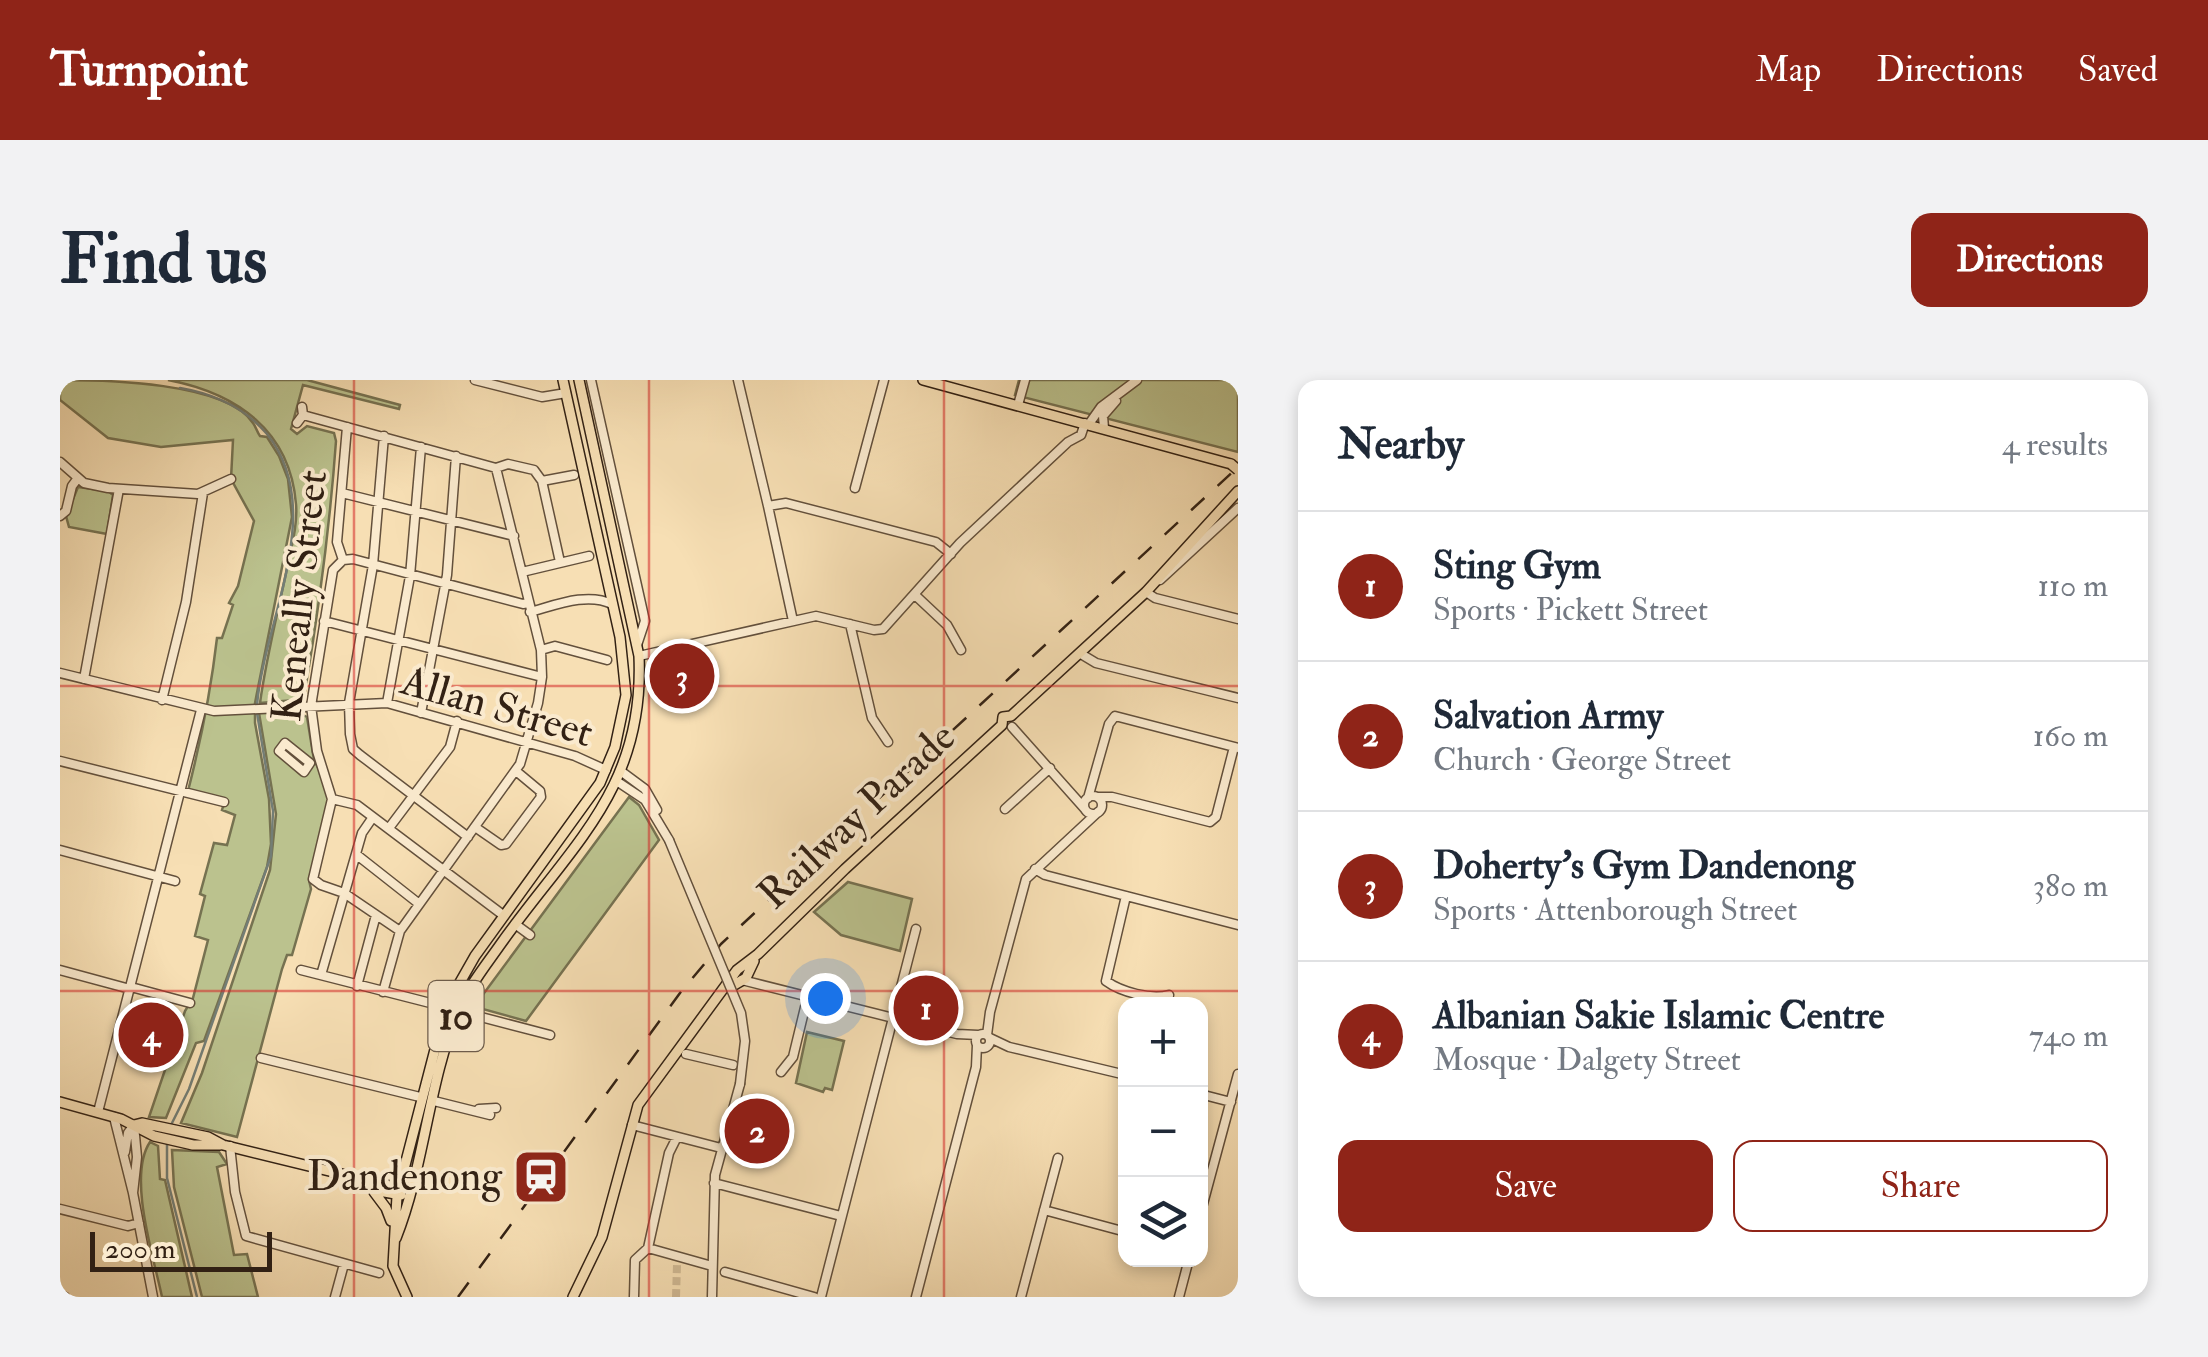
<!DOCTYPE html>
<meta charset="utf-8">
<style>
body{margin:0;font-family:"IM FELL Double Pica",serif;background:#f2f2f3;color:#1f2937}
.controls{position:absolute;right:30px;bottom:30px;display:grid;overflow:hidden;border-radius:20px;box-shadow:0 5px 15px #0003}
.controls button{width:90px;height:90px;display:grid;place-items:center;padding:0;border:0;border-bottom:2px solid #e0e1e3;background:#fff;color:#1f2937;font:50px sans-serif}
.scale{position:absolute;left:30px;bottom:25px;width:182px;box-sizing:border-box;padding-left:10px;border:5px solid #322114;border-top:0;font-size:28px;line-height:35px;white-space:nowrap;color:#322114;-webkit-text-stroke:8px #faeace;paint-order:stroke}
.you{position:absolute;left:765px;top:618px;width:35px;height:35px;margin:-25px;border:8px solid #fff;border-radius:50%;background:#1a73e8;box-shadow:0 0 0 15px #1a73e833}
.badge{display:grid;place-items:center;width:65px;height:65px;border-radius:50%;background:#8f2418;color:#fff;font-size:32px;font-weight:700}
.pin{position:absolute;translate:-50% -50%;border:5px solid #fff;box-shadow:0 2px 10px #0006}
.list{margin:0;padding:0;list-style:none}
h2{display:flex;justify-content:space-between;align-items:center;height:130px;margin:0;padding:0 40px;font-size:42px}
h2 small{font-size:32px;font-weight:400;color:#747a83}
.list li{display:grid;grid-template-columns:65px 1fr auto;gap:30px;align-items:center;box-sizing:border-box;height:150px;padding:0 40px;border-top:2px solid #e0e1e3}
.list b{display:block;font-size:38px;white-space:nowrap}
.list p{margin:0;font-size:32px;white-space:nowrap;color:#747a83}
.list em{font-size:32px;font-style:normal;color:#747a83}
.actions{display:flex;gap:20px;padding:30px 40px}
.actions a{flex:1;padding:22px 0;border:2px solid #8f2418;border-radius:20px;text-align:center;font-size:35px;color:#8f2418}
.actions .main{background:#8f2418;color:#fff}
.icon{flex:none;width:55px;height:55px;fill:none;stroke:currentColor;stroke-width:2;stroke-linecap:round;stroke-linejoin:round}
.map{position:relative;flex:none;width:1178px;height:917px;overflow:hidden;border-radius:20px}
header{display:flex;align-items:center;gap:60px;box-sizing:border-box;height:140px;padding:0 50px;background:#8f2418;color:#fff}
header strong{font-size:48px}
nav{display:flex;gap:55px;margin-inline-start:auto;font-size:35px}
.intro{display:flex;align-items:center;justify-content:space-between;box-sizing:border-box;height:240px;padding:0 60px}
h1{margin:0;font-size:70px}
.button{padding:25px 45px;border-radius:20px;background:#8f2418;color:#fff;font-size:35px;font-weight:700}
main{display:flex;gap:60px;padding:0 60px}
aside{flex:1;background:#fff;border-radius:20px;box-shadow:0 5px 15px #0003}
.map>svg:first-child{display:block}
.green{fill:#bbc28e;stroke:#767251;stroke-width:2.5}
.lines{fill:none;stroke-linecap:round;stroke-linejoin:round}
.stream{stroke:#737d75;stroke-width:2.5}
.minor-tunnel{stroke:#d0b994;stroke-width:8;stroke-dasharray:8 4;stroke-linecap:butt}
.minor-casing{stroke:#63503c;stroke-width:11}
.major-casing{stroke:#322114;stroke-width:12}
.minor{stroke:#faeace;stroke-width:8}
.major{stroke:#f7dfb4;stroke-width:9}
.rail{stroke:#322114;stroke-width:2.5;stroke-dasharray:18 18;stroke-linecap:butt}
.minor-bridge-casing{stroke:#63503c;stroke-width:11;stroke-linecap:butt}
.major-bridge-casing{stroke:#322114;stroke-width:12;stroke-linecap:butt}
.minor-bridge{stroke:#faeace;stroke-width:8}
.major-bridge{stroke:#f7dfb4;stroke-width:9}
.grid{fill:none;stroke:#d62828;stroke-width:2.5;stroke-opacity:0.55}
.labels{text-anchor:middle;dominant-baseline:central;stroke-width:8;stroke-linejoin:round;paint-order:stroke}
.shield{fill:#faeace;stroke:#6e5d4c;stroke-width:2.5}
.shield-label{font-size:40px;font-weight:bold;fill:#322114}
.street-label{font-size:42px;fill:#322114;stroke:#faeace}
.poi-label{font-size:42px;fill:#322114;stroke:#faeace;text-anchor:end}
</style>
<header>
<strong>Turnpoint</strong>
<nav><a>Map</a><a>Directions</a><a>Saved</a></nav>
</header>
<div class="intro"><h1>Find us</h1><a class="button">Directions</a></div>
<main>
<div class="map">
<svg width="1178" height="917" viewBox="0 0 1178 917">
<rect width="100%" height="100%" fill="#f7dfb4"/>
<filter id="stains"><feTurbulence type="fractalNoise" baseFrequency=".002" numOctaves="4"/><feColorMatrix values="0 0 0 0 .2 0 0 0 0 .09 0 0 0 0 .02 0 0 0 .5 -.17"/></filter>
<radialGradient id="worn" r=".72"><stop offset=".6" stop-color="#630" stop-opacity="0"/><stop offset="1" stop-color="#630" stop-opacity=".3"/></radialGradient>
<!-- green -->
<path class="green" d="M0,0C45,0 166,2 193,43C196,47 197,52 200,56L207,57L219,76L228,99L232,137L195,323V343L209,419L211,464L207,487L144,661L136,663L106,738L89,737L125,631L133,618L148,560L135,556L145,516L140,514L154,463L167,465L175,435L162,430L165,420L128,411C141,360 151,310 157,258H162L173,225L169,223L178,206L194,141L171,99L173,60L101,67L48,58L0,20Z
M108,0H247L340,25L339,29L243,5L231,49L237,54L247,46L274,53L276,61C270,145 259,228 245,311L235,320L200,323C206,279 217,236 226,193C230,171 238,147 236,124C230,50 176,13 108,0Z
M959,0H1178V72L955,15Z
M18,107L48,111L53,115L47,154L9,147L6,136Z
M237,332L247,337L254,380L265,401L269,421L249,500L251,509L232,575H227L222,589L177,757L121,743L142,693L210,490L216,434L199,333Z
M569,417L579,425L599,460L466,641L419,628L416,624Z
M788,502L852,519L840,571L781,555L754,532Z
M747,652L784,661L772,710L765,708L763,712L736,703Z
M90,762L98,766L100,799L105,800L132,917H102C94,878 67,796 90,762Z
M112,770L159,772L167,784L157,787L174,875L187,874L198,917H142L114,807Z"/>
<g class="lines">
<!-- stream -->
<path class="stream" d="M120,8C155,14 184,27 207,54C268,130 204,240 197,325
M111,745L129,709L211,476L213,431L197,333
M107,762V798L137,917"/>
<!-- minor-tunnel -->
<path class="minor-tunnel" d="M616,917L617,885"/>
<!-- minor casing -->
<g class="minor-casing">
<path id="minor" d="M415,0L482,17L506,13
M531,0L585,241L577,265
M678,0L708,126L726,123L876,162L891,174
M958,25L965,0
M243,35L436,88L448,84L474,90L482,101L500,182
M237,43L243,35L242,27
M1029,44L1041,27L1077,0
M1044,48L1043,36L1056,21
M324,56L313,185L289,323L290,354L293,369L300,375L408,457
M0,82L24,103L48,108L138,114L171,99
M482,101L514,95
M795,108L824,0
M282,113L454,156
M708,126L733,241
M0,136L6,131L12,106L18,98
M283,180L273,190L251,326L257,371L272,419L253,499L261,505L284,513L340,551
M283,180L293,179L463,224L468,223
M283,180L277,162L287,47
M462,192L529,176
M1100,200L1178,128
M1086,212L1095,218L1178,239
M855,215L887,245L901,270
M470,232C496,225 527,212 552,224
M264,241L482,297
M790,244L812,338L828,362
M481,270L495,266L547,280
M1021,274L1036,283L1178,318
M579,276L756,236L814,250L823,249L900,163L1008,62L1021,55L1025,43
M0,293L154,331L327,323L515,376L546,390
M24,299L59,109
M102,320L126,222L143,113
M327,323L350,196L361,67
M361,333L387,195L396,76
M952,347L1025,429
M225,363L250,383L244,392L219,371Z
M0,381L164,422
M562,392L585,409L597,430
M558,402L585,420L609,460
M1024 425a9 9 0 1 1 18 0a9 9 0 1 1-18 0Z
M1038,417H1052L1150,442L1156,437L1174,367
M1028,418L1049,344L1055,336L1178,368
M272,419L297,425L443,535
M945,429L990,388
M415,447L441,465L446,464L481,417L480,411L456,391
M329,448L390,367L397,341
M0,470L115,501
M297,475L358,523
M975,489L985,495L1178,545
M1066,516L1046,601C1061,612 1091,620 1109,615
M455,544L470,555
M0,590L70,609
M241,590L386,627
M261,595L302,453L313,437
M682,600L897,654L918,655
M297,606L316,535
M71,607L130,623
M323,612L340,551L460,384L478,323L482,297L481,270L436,88
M398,631L490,655
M916 661a7 7 0 1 1 14 0a7 7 0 1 1-14 0Z
M927,655L930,632L966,499L1038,432
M930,658L949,667L1066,695
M626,674L673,685
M201,678L360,717
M721,692L733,677L748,615
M1140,714L1171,722
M374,721L430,735
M419,729L436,728
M38,732L141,330
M54,737L73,813L93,917
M572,745L661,768
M170,766L175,812L186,856L319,893
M65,772L68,753L74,745
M654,803L781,836
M73,813L77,777L74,745
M0,829L68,846L79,843
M984,830L1066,852
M1140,835L1178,694
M588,868L652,886
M665,892L754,917
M0,916L5,917
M275,917L284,884
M574,917L575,880L588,868L609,773L617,757
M652,917L655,795L680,704
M761,917L856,549
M856,917L916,687L917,665
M961,917L998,778
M1119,917L1129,879"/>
</g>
<!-- major casing -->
<g class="major-casing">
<path id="major" d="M863,0L1171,84
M669,608L686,598L694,581
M0,722L61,739L94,756L133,765H160
M74,745L82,743L148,757L163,765L343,809
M300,800L319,811L341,815
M314,812L326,828L331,841
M336,858C365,785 368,702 399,629C409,606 426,585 440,565C511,465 585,409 579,276L519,0
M347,917L333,886L337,816L386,627L415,576L540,403L555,367L566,315L560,257L503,0
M513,917L542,857L578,725L677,590L698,574L785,489L942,345L943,337L951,336L1086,212L1178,111"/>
</g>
<!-- minor -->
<use href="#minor" class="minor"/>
<!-- major -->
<use href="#major" class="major"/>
<!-- rail -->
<path class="rail" d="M398,917L620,613L661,564L1178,87"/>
<!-- minor-bridge casing -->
<g class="minor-bridge-casing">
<path id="minor-bridge" d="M609,460L681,633L685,661L680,704"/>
</g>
<!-- major-bridge casing -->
<g class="major-bridge-casing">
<path id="major-bridge" d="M1171,84L1178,90"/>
</g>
<!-- minor-bridge -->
<use href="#minor-bridge" class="minor-bridge"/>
<!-- major-bridge -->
<use href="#major-bridge" class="major-bridge"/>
</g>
<!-- grid -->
<path class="grid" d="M294,0V917M589,0V917M884,0V917M0,306H1178M0,611H1178"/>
<!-- icons -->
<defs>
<g id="station-square" transform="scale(2.875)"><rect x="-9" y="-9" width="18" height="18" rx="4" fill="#8f2418" stroke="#faeace"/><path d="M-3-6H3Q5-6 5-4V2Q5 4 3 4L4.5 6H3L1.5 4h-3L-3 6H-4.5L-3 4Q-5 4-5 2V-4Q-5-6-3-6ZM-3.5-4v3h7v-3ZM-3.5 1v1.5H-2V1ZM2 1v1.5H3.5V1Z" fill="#fff"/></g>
</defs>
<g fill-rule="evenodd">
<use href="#station-square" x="481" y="797"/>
</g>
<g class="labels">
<!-- shield labels -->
<rect class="shield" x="368.5" y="601" width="55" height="70" rx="8"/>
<g class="shield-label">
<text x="396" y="636">10</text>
</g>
<!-- street labels -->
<g class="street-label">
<text transform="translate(240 216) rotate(-84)">Keneally Street</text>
<text transform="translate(437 327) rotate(16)">Allan Street</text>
<text transform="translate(797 436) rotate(-43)">Railway Parade</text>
</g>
<!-- poi labels -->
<g class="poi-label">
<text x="442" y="797">Dandenong</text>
</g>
</g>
<rect width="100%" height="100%" filter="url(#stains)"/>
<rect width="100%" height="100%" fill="url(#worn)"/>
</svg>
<div class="controls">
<button>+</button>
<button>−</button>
<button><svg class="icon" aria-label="layers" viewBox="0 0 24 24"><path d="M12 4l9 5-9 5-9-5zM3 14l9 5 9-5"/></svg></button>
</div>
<div class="scale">200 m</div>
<div class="you"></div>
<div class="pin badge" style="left:866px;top:628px">1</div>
<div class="pin badge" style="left:697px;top:751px">2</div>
<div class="pin badge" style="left:622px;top:296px">3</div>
<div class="pin badge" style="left:91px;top:655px">4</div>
</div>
<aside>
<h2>Nearby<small>4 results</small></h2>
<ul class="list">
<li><span class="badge">1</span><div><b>Sting Gym</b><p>Sports · Pickett Street</p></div><em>110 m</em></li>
<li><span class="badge">2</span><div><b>Salvation Army</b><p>Church · George Street</p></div><em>160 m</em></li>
<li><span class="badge">3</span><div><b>Doherty's Gym Dandenong</b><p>Sports · Attenborough Street</p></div><em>380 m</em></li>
<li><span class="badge">4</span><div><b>Albanian Sakie Islamic Centre</b><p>Mosque · Dalgety Street</p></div><em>740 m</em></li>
</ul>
<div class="actions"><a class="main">Save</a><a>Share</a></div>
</aside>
</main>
